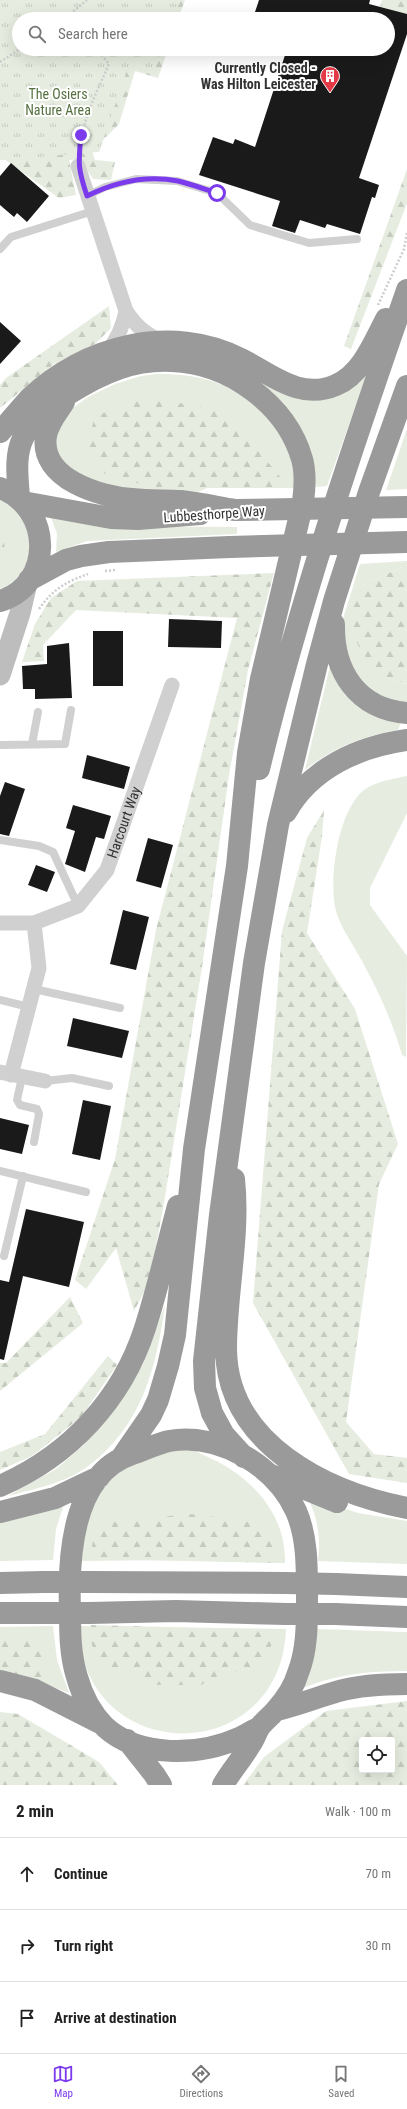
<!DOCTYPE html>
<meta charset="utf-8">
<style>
body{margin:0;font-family:"Roboto Condensed",sans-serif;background:#f2f2f2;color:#222}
.controls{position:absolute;right:12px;bottom:12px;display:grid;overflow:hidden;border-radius:4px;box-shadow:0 4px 16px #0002}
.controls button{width:36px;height:36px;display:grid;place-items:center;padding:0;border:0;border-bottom:1px solid #e0e0e0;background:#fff;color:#222;font:20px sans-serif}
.stop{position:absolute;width:12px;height:12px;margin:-9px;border:3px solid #7c3aed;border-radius:50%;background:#fff}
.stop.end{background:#7c3aed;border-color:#fff;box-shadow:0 1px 4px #0008}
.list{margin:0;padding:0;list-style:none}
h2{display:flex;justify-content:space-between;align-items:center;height:52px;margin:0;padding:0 16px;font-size:17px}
h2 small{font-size:13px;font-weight:400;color:#767676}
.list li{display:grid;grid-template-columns:26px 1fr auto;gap:12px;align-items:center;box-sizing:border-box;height:72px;padding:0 16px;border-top:1px solid #e0e0e0}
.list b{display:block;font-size:15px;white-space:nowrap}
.list em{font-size:13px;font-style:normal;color:#767676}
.icon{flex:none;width:22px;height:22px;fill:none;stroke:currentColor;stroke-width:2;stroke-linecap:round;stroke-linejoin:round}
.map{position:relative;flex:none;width:407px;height:1785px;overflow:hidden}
.search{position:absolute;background:#fff;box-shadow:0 4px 16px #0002;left:12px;right:12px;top:12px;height:44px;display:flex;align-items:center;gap:10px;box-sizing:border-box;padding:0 14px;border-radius:22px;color:#767676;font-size:15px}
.sheet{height:268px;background:#fff}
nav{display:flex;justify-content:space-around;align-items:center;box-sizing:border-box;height:56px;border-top:1px solid #e0e0e0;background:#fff;font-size:11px;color:#767676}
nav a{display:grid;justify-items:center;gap:2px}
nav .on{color:#7c3aed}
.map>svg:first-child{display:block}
.grass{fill:#e6ecdf}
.forest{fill:url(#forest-firs);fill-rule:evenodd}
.park{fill:url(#park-tufts)}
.building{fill:#1a1a1a}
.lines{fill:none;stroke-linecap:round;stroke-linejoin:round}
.path{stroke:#cdcdcd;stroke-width:2.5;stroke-dasharray:2 2;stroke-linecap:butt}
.lane{stroke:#d0d0d0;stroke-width:8}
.street{stroke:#d0d0d0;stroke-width:15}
.secondary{stroke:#bdbdbd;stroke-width:21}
.highway{stroke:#9a9a9a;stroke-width:22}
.highway-bridge{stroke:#9a9a9a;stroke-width:22}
.route{stroke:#7c3aed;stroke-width:5}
.labels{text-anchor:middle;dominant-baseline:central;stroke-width:4;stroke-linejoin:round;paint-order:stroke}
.poi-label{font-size:14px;font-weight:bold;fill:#333;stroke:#fff;text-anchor:end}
.park-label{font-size:14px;fill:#56703f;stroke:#fff}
.street-label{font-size:14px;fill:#333;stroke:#fff}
</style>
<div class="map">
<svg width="407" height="1785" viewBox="0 0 407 1785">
<defs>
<pattern id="forest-firs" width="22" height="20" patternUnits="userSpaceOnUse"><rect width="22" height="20" fill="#e6ecdf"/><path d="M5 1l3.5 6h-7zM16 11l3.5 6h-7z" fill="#c6cbc0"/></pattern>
<pattern id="park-tufts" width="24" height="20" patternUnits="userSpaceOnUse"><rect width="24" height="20" fill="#e6ecdf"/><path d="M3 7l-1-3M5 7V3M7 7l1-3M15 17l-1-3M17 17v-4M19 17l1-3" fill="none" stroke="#c6cbc0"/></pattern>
</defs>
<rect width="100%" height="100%" fill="#fff"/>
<!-- grass -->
<path class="grass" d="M156,374C208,373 250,389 280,433C283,438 288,444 290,449C295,460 296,476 299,488H281V478L154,488H207L198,492L174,494L100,488L62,464L55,452L59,422L73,408L88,397L115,384L141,376Z
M367,374L327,486L314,487L254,380L256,376L286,395Z
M407,429V489L386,490Z
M0,497C6,501 13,504 18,509C21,513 23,519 25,523C36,548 27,579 0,589Z
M51,517L103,526L237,527V534L87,541L56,552L57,534Z
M407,561V565L362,585L384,677L407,684V708L390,704L352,675L341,625L360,564Z
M330,666L402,719L398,730C362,736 334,747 305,770Z
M407,776V813L370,888V905L407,956L406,1057L402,1055C393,1023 379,992 363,963C355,947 341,929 336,911C328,881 338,810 364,790C376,781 393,779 407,776Z
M165,1305C156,1369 142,1426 87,1467C65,1483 34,1489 8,1496L56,1469L84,1445L116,1408L143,1364Z
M194,1450C206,1457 219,1461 230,1469C263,1490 286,1523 285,1563L178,1560L79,1561L84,1520L105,1484L127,1466L166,1451Z
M307,1496L358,1513L407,1521V1564L318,1561C321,1538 318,1518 307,1496Z
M65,1501L56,1529L53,1560L0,1561V1517Z
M53,1626L57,1660L69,1693L33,1679L0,1672V1627Z
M80,1626L286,1629C285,1649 281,1667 271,1684C228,1757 116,1747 86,1668C81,1655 81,1640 80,1626Z
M316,1629L407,1632V1671C367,1671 338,1674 300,1689Z"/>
<!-- forest -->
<path class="forest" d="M0,0H185L178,19H19V49H168L158,78L135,71L119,124L92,151L95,160L115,162L111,180L93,179L80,159L69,160L76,195L59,198L4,159L0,160Z
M382,0H407V15L380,6Z
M407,169V203L351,349L344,346Z
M109,306L111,328L95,344L54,364L0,408V385L6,378Z
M146,398L199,406L230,416L281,478V488H154L105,474L85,452L95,416Z
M0,531C6,542 6,551 0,562Z
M407,565V684L384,677L363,654L352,633L350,613L355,596L362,585Z
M274,573L248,670L229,775L202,967L163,1209L149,1283L134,1311L116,1248L86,1289L75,1280L115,1159L156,930L237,618L76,610L43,645L44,661L22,662L35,624L51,598L77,581Z
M324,810L322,836L307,933L355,1009L398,1144L379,1184L346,1422L374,1454L407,1458V1483L349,1474L253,1303L282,931L307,838Z
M70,1297L83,1323L0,1391V1363H6Z
M108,1356L117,1365L81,1417L32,1456L0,1470V1452L45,1434Z
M189,1514L243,1520L267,1528L278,1563L90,1559L94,1533L114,1522Z
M91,1625L279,1630L259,1670L223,1673L201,1685H152L128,1671L101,1668L91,1642Z
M37,1637L48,1682L0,1672V1638Z
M407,1701V1785H243L264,1757L326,1711ZM362,1740H392V1770H362Z
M0,1712L18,1714L99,1762L118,1785H0Z"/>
<!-- park -->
<path class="park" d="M0,0H178L172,19H19V49H162L153,75L128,67L99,152L0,160Z"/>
<!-- building -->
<path class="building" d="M259,0H370L369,4L407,14V34L359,178L379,185L375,198L372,197L360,234L327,224L325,228L300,220L295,233L272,226L280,201L199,175L213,137L233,144L235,139L255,147L287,49H388V19H276L255,12Z
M11,163L49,196L27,222L17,213L14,217L0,205V176Z
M0,322L21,341L0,364Z
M169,619L222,621L221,648L168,647Z
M93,631H123V686H93Z
M69,643L72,698L35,699V689H23L22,666L47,664V646Z
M87,755L130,767L124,789L82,778Z
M5,782L25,789L9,836L0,834V796Z
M73,805L111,816L104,839L96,837L85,872L65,864L75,831L66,828Z
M148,838L173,845L161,888L136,881Z
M36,865L55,872L47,892L28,885Z
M123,910L149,917L136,970L110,964Z
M73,1018L129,1031L122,1058L67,1046Z
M83,1100L111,1106L100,1160L72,1154Z
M0,1118L29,1125L22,1154L0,1149Z
M26,1209L84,1222L69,1287L23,1276L4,1360L0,1359V1280L9,1282Z"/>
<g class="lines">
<!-- path -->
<path class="path" d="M72,14L75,19
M64,19L87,0
M0,62L20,49
M79,153C83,118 95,96 109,64L97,49
M378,305L404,249L407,233
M105,571L116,570
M39,609C53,589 66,582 88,574"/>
<!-- lane -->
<path class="lane" d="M87,196L105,187L136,179L177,181L217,193L250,225L309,243L357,239
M0,249L11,237L93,211
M32,744L38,712
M0,745L65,744L71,710
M0,840L39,846L53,852L78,906
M34,989L120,1008
M0,1000L29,1007
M22,1077L17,1100L20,1105L37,1109L39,1114L34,1142
M45,1081L72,1078L109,1086
M0,1171L86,1192
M4,1256L23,1176"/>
<!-- street -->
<g class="street">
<path d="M78,166L126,311C136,326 145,334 161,341"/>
<path d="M108,351C118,338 123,327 126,311"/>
<path id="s1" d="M0,923H34L78,906L107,870L172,685"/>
<path d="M0,1072L45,1081"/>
<path d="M11,1075L39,968L34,923"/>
</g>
<!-- secondary -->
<path class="secondary" d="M0,675L20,613L27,583"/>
<!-- highway -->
<path class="highway" d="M64,402C57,413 48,423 46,436C39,479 101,497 132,499C148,501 165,500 181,501C199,503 217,507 235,510
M0,432C10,421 20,409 30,398C84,346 172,323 241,359C271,374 300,401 336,385C362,374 374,342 386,319
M0,488C52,507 55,584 0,601
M19,498C18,479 14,457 23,438C34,413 48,407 70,393C102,373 133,359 172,361C229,363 286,404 302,459C306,473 305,487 303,502L261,679L248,753L237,866L194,1149L175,1335L168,1366L158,1400L151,1415L122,1457
M23,502L111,518L138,519L200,514
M29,580L66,560L81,556L109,552L230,547
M334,624C333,671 357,709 407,713
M259,769C298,607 352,448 407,290
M286,812C311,768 358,747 407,740
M234,1179C240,1236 226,1292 226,1349C227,1444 326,1492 407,1508
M244,1457L224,1435L212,1413L205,1388L204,1361L220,1215L254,963L278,825L317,664L334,601L369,492L407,386
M271,1475L337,1502
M0,1486C69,1456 122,1400 145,1328C158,1288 167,1246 178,1206
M0,1512L55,1498L99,1477
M90,1582L285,1583
M0,1583L43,1582
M336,1584L407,1587
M0,1613H40
M89,1613L176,1611L286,1614
M335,1614L407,1617
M0,1681L35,1690L100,1723
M277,1710C298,1705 318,1697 339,1691C361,1685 385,1684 407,1684
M127,1740L154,1774L161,1785
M223,1785C231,1771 242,1759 250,1745C254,1740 256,1733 259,1728C264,1721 271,1716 276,1710C285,1700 294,1687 298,1673C308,1648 307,1619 307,1592C307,1565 307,1536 296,1511C275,1465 218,1432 169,1441C156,1444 144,1450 132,1454C72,1474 68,1557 70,1609C70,1632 70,1655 77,1677C82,1695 92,1714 105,1727C139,1758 199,1756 239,1738C246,1735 253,1730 260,1727"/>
<!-- highway-bridge -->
<path class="highway-bridge" d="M235,510L407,507
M230,547L407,542
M43,1582H90
M285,1583L336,1584
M40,1613H89
M286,1614H335"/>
</g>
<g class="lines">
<!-- route -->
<path class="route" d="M81,135C78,164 78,169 87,196C115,182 147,175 178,181C191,184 204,189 217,193"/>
</g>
<!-- icons -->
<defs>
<g id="building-pin" transform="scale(1)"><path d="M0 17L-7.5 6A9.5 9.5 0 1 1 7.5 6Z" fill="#e63946" stroke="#fff"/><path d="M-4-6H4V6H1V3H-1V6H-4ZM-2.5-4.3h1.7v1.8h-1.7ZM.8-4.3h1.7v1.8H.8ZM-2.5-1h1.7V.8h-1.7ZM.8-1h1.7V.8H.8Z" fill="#fff"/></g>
</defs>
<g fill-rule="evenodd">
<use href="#building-pin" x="330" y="76"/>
</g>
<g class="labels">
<!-- poi labels -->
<g class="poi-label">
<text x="316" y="68">Currently Closed -<tspan x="316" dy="16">Was Hilton Leicester</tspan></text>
</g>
<!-- park labels -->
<g class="park-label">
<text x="58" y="94">The Osiers<tspan x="58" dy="16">Nature Area</tspan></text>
</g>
<!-- street labels -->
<g class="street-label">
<text transform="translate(214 514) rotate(-4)">Lubbesthorpe Way</text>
<text stroke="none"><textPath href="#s1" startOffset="178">Harcourt Way</textPath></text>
</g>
</g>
</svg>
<div class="controls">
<button><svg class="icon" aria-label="locate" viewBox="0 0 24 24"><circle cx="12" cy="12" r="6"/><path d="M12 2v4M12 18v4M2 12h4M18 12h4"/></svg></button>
</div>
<div class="stop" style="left:217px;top:193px"></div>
<div class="stop end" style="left:81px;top:135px"></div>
<div class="search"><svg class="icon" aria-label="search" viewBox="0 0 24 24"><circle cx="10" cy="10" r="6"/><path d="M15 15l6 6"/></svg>Search here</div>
</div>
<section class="sheet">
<h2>2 min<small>Walk · 100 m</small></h2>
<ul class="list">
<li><svg class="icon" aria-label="ahead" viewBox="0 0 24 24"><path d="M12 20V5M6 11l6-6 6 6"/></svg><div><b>Continue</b></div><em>70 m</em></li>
<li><svg class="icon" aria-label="right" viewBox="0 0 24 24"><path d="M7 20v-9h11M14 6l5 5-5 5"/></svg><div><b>Turn right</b></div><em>30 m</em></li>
<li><svg class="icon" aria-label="arrive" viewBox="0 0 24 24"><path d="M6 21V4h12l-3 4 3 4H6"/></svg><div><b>Arrive at destination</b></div></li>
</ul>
</section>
<nav>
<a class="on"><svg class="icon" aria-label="map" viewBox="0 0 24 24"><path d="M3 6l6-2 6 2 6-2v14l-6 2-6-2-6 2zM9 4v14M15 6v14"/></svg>Map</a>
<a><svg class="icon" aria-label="directions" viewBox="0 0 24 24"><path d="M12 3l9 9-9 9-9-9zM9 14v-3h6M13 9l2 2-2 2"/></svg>Directions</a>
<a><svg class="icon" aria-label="saved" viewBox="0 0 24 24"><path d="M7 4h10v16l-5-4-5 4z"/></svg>Saved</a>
</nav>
